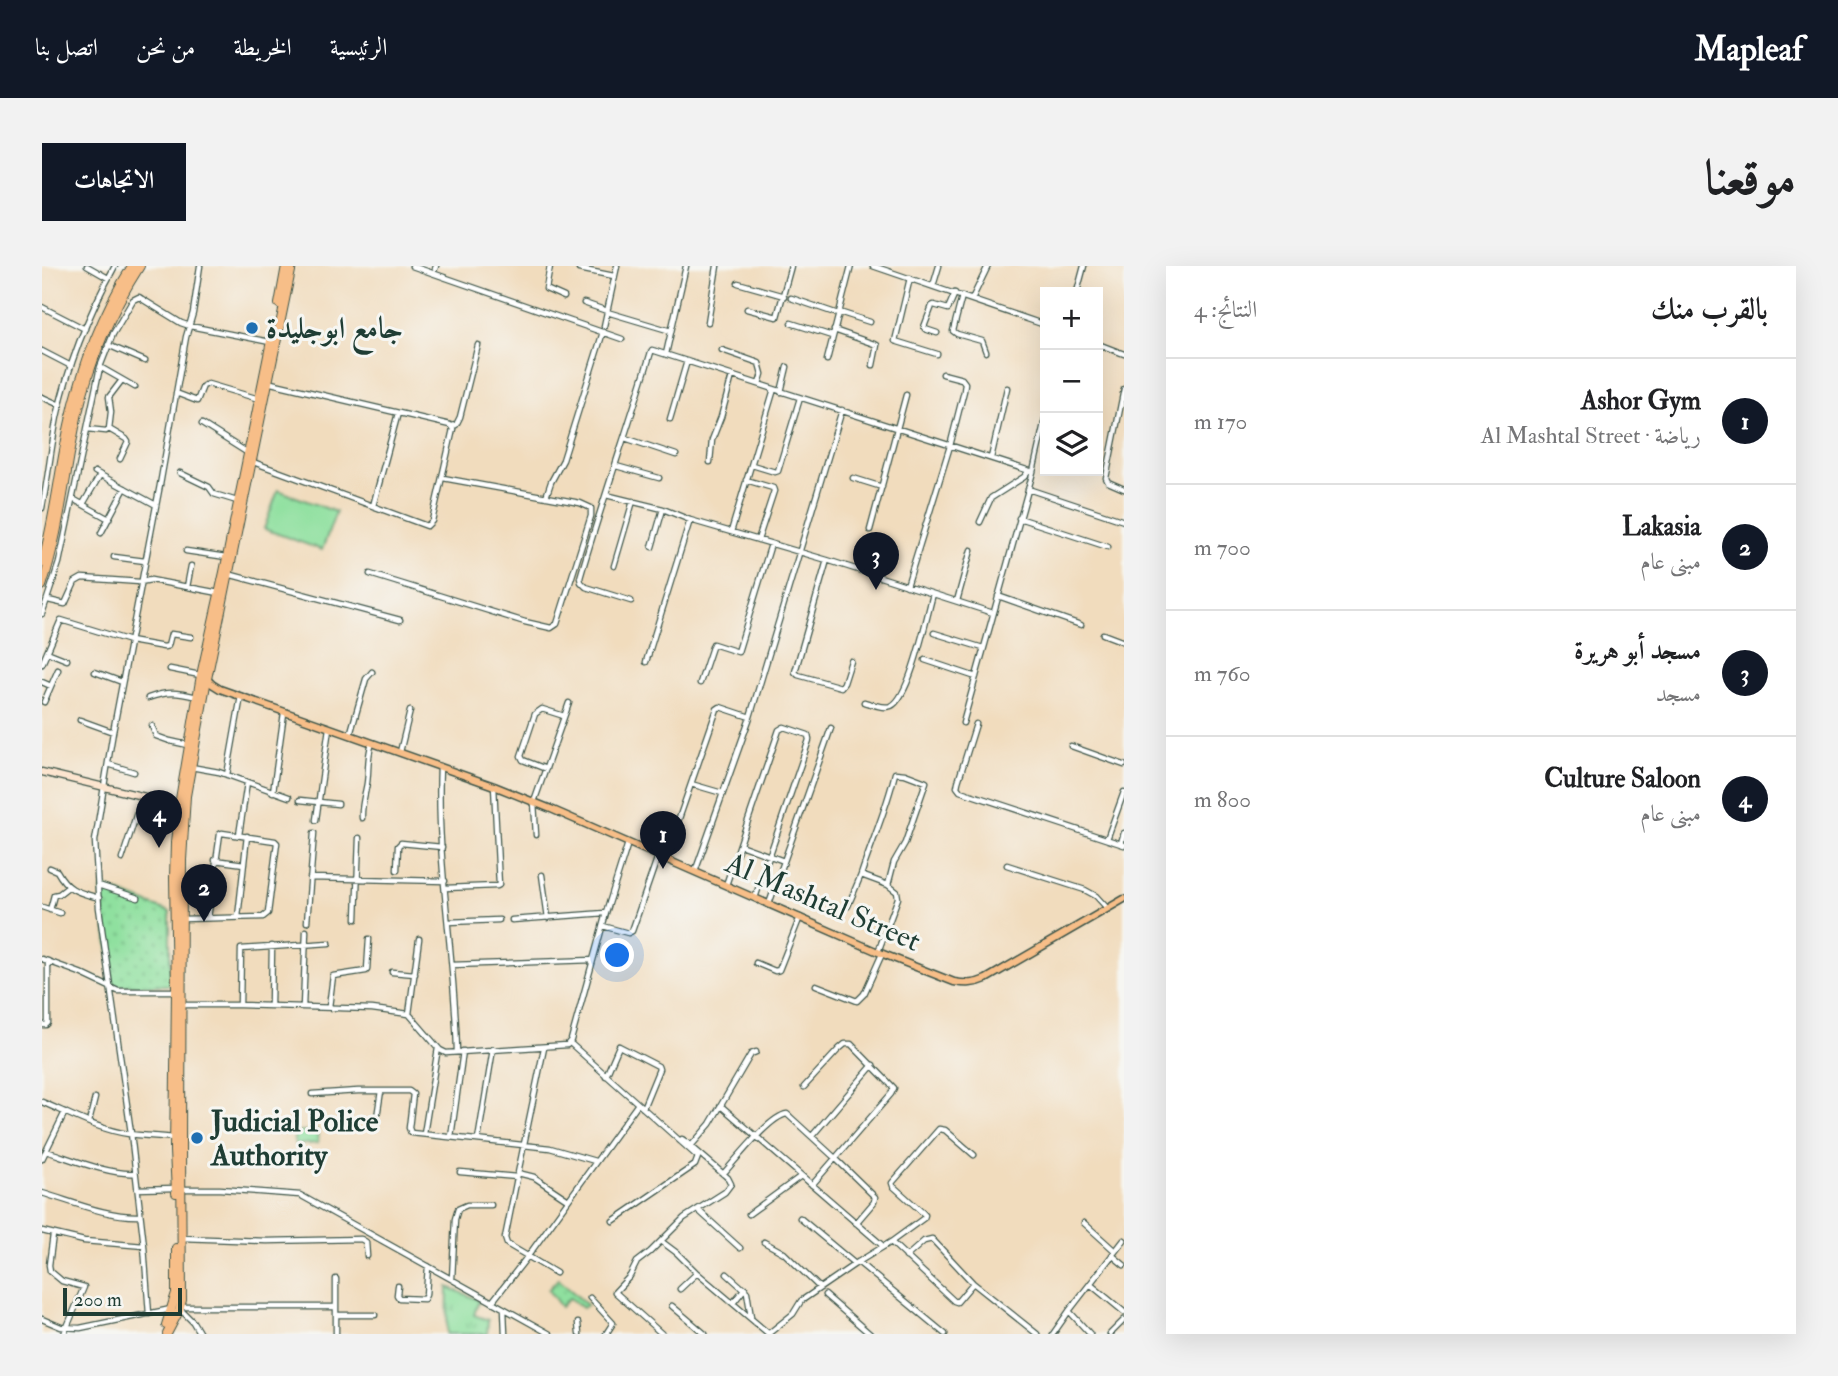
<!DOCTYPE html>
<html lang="ar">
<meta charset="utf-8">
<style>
body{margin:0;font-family:"IM FELL Double Pica",Amiri,serif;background:#f2f2f2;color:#202124;direction:rtl}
.controls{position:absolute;right:21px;top:21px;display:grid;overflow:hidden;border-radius:0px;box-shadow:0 7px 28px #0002}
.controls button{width:63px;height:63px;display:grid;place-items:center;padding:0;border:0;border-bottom:2px solid #e0e0e0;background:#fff;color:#202124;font:35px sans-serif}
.scale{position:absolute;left:21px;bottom:18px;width:119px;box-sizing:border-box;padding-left:7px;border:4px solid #1f3d34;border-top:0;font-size:19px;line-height:24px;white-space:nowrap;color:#1f3d34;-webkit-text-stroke:5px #f6f6f2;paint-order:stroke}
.you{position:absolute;left:576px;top:690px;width:24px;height:24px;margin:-18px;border:5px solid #fff;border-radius:50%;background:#1a73e8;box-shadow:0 0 0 10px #1a73e833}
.badge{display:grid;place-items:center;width:46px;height:46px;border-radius:50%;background:#111827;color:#fff;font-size:23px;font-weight:700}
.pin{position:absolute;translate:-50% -58px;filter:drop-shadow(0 2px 4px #0008)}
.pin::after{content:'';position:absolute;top:37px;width:24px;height:21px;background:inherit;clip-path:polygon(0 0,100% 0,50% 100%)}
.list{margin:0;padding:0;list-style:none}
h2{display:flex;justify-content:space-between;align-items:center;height:91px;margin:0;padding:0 28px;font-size:30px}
h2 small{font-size:23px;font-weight:400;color:#757577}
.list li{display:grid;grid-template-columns:46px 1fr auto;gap:21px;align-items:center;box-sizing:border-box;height:126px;padding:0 28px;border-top:2px solid #e0e0e0}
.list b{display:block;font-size:26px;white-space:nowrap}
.list p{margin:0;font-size:23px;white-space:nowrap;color:#757577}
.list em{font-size:23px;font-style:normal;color:#757577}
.icon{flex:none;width:38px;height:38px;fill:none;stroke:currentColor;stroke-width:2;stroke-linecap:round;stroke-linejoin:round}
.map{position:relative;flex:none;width:1082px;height:1068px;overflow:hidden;direction:ltr;border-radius:0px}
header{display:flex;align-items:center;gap:42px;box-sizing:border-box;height:98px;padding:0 35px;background:#111827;color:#fff}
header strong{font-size:33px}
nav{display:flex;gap:38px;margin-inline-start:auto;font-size:24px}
.intro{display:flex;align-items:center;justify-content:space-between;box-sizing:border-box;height:168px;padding:0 42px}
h1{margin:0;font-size:49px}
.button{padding:18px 32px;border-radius:0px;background:#111827;color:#fff;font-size:24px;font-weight:700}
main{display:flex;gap:42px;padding:0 42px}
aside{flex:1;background:#fff;border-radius:0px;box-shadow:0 7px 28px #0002}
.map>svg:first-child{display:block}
.grass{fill:url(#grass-dots);stroke:#578e6a;stroke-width:2}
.park{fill:url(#park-tufts);stroke:#578e6a;stroke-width:2}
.garden{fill:#8fe09f;stroke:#578e6a;stroke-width:2}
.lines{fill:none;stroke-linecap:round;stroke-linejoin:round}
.street-casing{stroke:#3e5549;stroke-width:7}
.secondary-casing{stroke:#3e5549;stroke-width:9}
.primary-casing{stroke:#3e5549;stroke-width:9}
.highway-casing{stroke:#3e5549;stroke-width:10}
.street{stroke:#fff;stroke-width:4.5}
.secondary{stroke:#fce5cf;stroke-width:6}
.primary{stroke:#f7be88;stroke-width:6}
.highway{stroke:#f7be88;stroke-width:8}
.poi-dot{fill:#1f6fb2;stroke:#f6f6f2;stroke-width:2.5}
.labels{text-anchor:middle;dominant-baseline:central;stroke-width:6;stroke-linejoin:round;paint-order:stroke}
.poi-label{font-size:30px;font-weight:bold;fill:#1f3d34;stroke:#f6f6f2;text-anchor:start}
.street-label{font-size:30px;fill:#1f3d34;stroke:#f6f6f2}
</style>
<header>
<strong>Mapleaf</strong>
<nav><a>الرئيسية</a><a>الخريطة</a><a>من نحن</a><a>اتصل بنا</a></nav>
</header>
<div class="intro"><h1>موقعنا</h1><a class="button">الاتجاهات</a></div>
<main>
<aside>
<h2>بالقرب منك<small>النتائج: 4</small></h2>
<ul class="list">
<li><span class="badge">1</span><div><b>Ashor Gym</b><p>رياضة · Al Mashtal Street</p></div><em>170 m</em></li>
<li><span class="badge">2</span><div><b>Lakasia</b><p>مبنى عام</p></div><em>700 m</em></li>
<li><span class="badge">3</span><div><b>مسجد أبو هريرة</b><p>مسجد</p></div><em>760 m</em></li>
<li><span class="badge">4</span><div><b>Culture Saloon</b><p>مبنى عام</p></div><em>800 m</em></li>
</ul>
</aside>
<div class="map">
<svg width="1082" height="1068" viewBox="0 0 1082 1068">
<defs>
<pattern id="grass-dots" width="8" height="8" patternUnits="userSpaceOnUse" patternTransform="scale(1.75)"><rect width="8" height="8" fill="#8fe09f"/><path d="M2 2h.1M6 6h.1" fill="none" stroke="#7bc18a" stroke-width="1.8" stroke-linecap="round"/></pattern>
<pattern id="park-tufts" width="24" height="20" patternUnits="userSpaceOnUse" patternTransform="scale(1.75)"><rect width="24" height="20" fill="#8fe09f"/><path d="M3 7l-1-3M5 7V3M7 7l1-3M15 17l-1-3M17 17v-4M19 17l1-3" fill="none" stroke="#7bc18a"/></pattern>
</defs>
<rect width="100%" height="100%" fill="#f6f6f2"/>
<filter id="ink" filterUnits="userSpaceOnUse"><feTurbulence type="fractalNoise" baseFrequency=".0143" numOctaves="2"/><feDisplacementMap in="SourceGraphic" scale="14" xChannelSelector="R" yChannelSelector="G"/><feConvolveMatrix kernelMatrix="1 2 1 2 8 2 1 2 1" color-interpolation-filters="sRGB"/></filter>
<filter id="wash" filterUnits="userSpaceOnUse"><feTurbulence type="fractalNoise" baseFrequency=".00686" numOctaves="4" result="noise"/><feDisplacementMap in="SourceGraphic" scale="28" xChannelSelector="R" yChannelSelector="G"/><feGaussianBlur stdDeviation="1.57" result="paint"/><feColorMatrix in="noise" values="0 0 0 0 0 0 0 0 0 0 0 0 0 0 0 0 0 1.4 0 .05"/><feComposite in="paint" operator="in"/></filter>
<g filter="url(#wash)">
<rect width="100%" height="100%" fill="#f1dcbd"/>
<!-- grass -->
<path class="grass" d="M62,621L128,646V719L71,720L59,623Z
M516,1013L545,1039L541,1042L527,1032L519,1041L506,1024Z"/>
<!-- park -->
<path class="park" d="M406,1021L437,1034L432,1049L446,1054L445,1068H405Z"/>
<!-- garden -->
<path class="garden" d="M236,224L294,246L280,284L222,263Z
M275,864L276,877L253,879L252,866Z"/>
</g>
<g filter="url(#ink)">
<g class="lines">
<!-- street casing -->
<g class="street-casing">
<path id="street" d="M45,0L66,12
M370,0L580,73
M508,0L504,23L522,31
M831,0L1003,59
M393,3L394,0
M537,3L572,10
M868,12L853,75L895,88
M696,17L742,30
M891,20L897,0
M1035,26L1042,0
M920,30L911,65L915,68L940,75L944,86
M749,32L796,48
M930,33L946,0
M542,37L565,45
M0,41L43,63
M705,43L735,51L749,0
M565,46L629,65
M797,46L828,56
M666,56L675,0
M749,57L790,70
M562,60L575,0
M792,64L835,79L831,99
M895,67L883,63L882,61L890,40L892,39L906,43L913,27
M1056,78L1082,88
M66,79L103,95
M680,84L717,97L720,108L717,118
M0,85L29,100
M624,88L644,0
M785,94L809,0
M58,101L93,121
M1082,123L1064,212L1066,216L1082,223
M739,126L745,101
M134,127L155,135L161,120L166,118L217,133
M0,131L18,139
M628,153L645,95
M160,158L206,187
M410,160L414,159L418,151L436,79
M45,163L64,165L67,163L69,146L67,131L80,114
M67,163L84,173L86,176L78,193
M583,172L634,189
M949,192L965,122
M211,196L385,260L390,255L411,163L408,159L225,116
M668,196L670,174L679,151L690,110
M710,199L733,206L736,205L758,132
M574,200L617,212
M53,206L114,239
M138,207L167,221L172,228L195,235
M811,212L840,221
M704,214L731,222L732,225L716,274
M986,223L1082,255
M564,229L621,243L648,254L785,294L951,347
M504,231L509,216L521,194L561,66
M31,233L67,253
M41,238L58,209
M331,240L356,147
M0,242C6,212 9,182 15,151C26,99 47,47 73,0
M977,252L1066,281
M938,256L949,232L982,211L987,205
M828,264L864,129
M689,266L732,123
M59,267L83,222
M610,281L621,243
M144,285L184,291
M72,291L103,295
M785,294L753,406L756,409L799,421L802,417L809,395
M572,300L591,235
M186,308L358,354
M328,308L483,356L509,362L515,358L549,250V242L538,237L401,212
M865,320L908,180L922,125L923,117L920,113L901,108
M145,321L149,300
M956,330L1039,359
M6,334L23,338L33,316L40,312L98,316L109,314L177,327
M589,335L544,321L539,316L538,312C560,236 586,162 609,86L610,84L991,206
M915,335L929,284
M0,348L17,297L58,101L71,68L91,34L97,31L100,33L139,57L148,60L228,76
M892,367L941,382
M1061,368L1082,376
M5,386L25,394
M883,394L934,411
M604,396L648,254
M0,398L19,354L88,375L122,381L126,380L129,368L149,371
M128,403L158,409
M53,406L80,416
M0,416L9,420L16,404
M658,417L671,378L696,386L729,278
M106,432C125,425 135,426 155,431
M2,436L9,420
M822,436C830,438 841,443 849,440C868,432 885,349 891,328
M38,454L71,466
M921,457L991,206L1003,153
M934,458L916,516L915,521L918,525L1082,579
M110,460L114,470L128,475L146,479
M308,469L324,413L330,406
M1029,480L1082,499
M358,486L368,445
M66,498L92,506
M398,500C394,595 413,690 415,786
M149,501L177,506L247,531
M504,503L481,494L479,490L493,448L500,443L522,450
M185,509L199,430
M649,518L680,527
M231,526L242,447
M258,534L296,538
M320,552C319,540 323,529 325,517C327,504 325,490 330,477
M274,554L287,462
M197,569L205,517
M494,569L492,536L527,437
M1065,573L1082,526
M1079,577L1082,567
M698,579L742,595
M80,593L100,531
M623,593L675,443L678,441L708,451
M173,594L202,598
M965,599L1043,624L1054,630L1065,642
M8,602L15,605C26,625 36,626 57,632
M355,604L356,580L359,577L400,581
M653,606L708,451L800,144
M500,609L506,652
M819,609C830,575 845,542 853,507L863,508L884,516L863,577L852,596L846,619
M268,612L403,615
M56,619L96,632
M684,619L737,464L742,461L766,469L767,474L713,632
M403,622L455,620L457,619L452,520
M727,638L789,462
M806,640L819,609L846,619L855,626L856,632L836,686
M0,641L18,647
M8,644L12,629L17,628L26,621
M196,651L205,570
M140,653L221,651L226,647L235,577L233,575L180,567L178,568L166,652
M314,653L317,572
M470,654L563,647
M265,656L272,567
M406,656L457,654
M561,660L586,667L590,665L616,590
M0,693L38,707L76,725H136
M714,697L733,705L737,704L758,651
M410,699L551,694
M350,706L373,708
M774,719L815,735L822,728L840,688
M140,739H198L330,743L367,748L398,784L404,787L525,779L529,774L564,647L586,577
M198,739L199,683L287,677
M229,740L230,680
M261,741L264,665
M287,741L291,710L324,705L325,704L327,673
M367,748L377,673
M0,759H4L6,757V695
M528,777L656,891L653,899L571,955
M502,782L476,907L492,911L525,933
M564,810L577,780L616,800L617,803L601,842
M762,821L797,783L803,778H809L852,822L849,828L770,919
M270,828L316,825H367L371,828L367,862L369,867L508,882L553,895
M0,836C28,848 57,864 87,868C102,870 117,870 131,872
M679,840L841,980
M47,856L53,832
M333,864L339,825
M382,868L396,782
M770,870L831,799
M409,871L421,785
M436,874L451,783
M638,875L640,873L643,875L686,912L689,918L683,926L642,952L619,975L635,987L655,1007L727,1068
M649,880L668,858L709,788L714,786
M4,885C29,893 68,909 93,907
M0,893L23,846
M418,906L475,911
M476,907L463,972L465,978L514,1007
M681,908C694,894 728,850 745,848L793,892L833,931L832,936L814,957
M95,923L133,922
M140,923H178L258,929L508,1068
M0,927C31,936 65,951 98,950
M656,944L698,982
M707,948L759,910
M758,952L813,998
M1042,957L1073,985
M0,965L42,975L102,980
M11,969L7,999L8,1005L20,1015L42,1021L22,1068
M140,972L225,975L319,973L324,976L325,990
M619,975L608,986L595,996L588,1010L573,1026L620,1068
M722,976L742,987L778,1022
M849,976L912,1035L915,1036L931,1017
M1070,989L1082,999
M864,991L882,975L890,973L931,1017L995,1068
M816,996L903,1068
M685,1008L705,1026L709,1051
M410,1013L413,953L416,943L425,939H449
M1048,1018L1082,1046
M356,1020L355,1029L357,1032L382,1033L384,1029L386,1000
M638,1023L655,1007
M783,1029L828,1068
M548,1032L571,1057L564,1068
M450,1036L486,990L595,839
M691,1037L703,1022
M630,1040L663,1068
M139,1041H294
M138,1043L151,1056L158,1068
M462,1043L463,1068
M1027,1045L1048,1068
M107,1048L102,980L89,867L57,642L53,575L71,466L118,219L144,71L151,47L158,0
M294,1049H333
M0,1053L19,1061L38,1062L129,1043
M536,1057L537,1068
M294,1068V1013
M726,1068L751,1048L759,1035L813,998L849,976L882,952L883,949L881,947L851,920L850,917L897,863L903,864L932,889
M1011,1068L1027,1045L1082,974
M1068,1068L1082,1054"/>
</g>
<!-- secondary casing -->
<g class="secondary-casing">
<path id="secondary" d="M0,506L137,539"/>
</g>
<!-- primary casing -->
<g class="primary-casing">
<path id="primary" d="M165,413L170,418L178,423L452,520L509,543L836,686L912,716C924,718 933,718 944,713L1082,633"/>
</g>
<!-- highway casing -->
<g class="highway-casing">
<path id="highway" d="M237,38L244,0
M0,297C13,251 17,205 27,159C39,103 59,49 90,0
M0,320C19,263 23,205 36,147C48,95 69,45 98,0
M134,927L132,885L134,725L132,612L133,577L137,539L159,409L182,306L231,65
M124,1059L134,1027V982
M125,1068L137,1045L140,1034L139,882L140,594L144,530L165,413L250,0"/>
</g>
<!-- street -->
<use href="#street" class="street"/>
<!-- secondary -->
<use href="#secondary" class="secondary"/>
<!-- primary -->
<use href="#primary" class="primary"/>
<!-- highway -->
<use href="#highway" class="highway"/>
</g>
</g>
<!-- markers -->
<g class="poi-dot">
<circle cx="210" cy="62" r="7"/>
<circle cx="155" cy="872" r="7"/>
</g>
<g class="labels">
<!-- poi labels -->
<g class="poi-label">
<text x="224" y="62">جامع ابوجليدة</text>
<text x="169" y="855">Judicial Police<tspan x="169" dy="34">Authority</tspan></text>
</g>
<!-- street labels -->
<g class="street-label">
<text transform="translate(781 636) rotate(23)">Al Mashtal Street</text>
</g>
</g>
</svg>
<div class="controls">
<button>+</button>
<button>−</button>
<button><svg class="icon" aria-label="layers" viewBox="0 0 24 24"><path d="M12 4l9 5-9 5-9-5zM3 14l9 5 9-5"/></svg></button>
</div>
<div class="scale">200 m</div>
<div class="you"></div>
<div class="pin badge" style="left:621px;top:603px">1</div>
<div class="pin badge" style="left:162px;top:656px">2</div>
<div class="pin badge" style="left:834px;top:324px">3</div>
<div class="pin badge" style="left:117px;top:582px">4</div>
</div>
</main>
